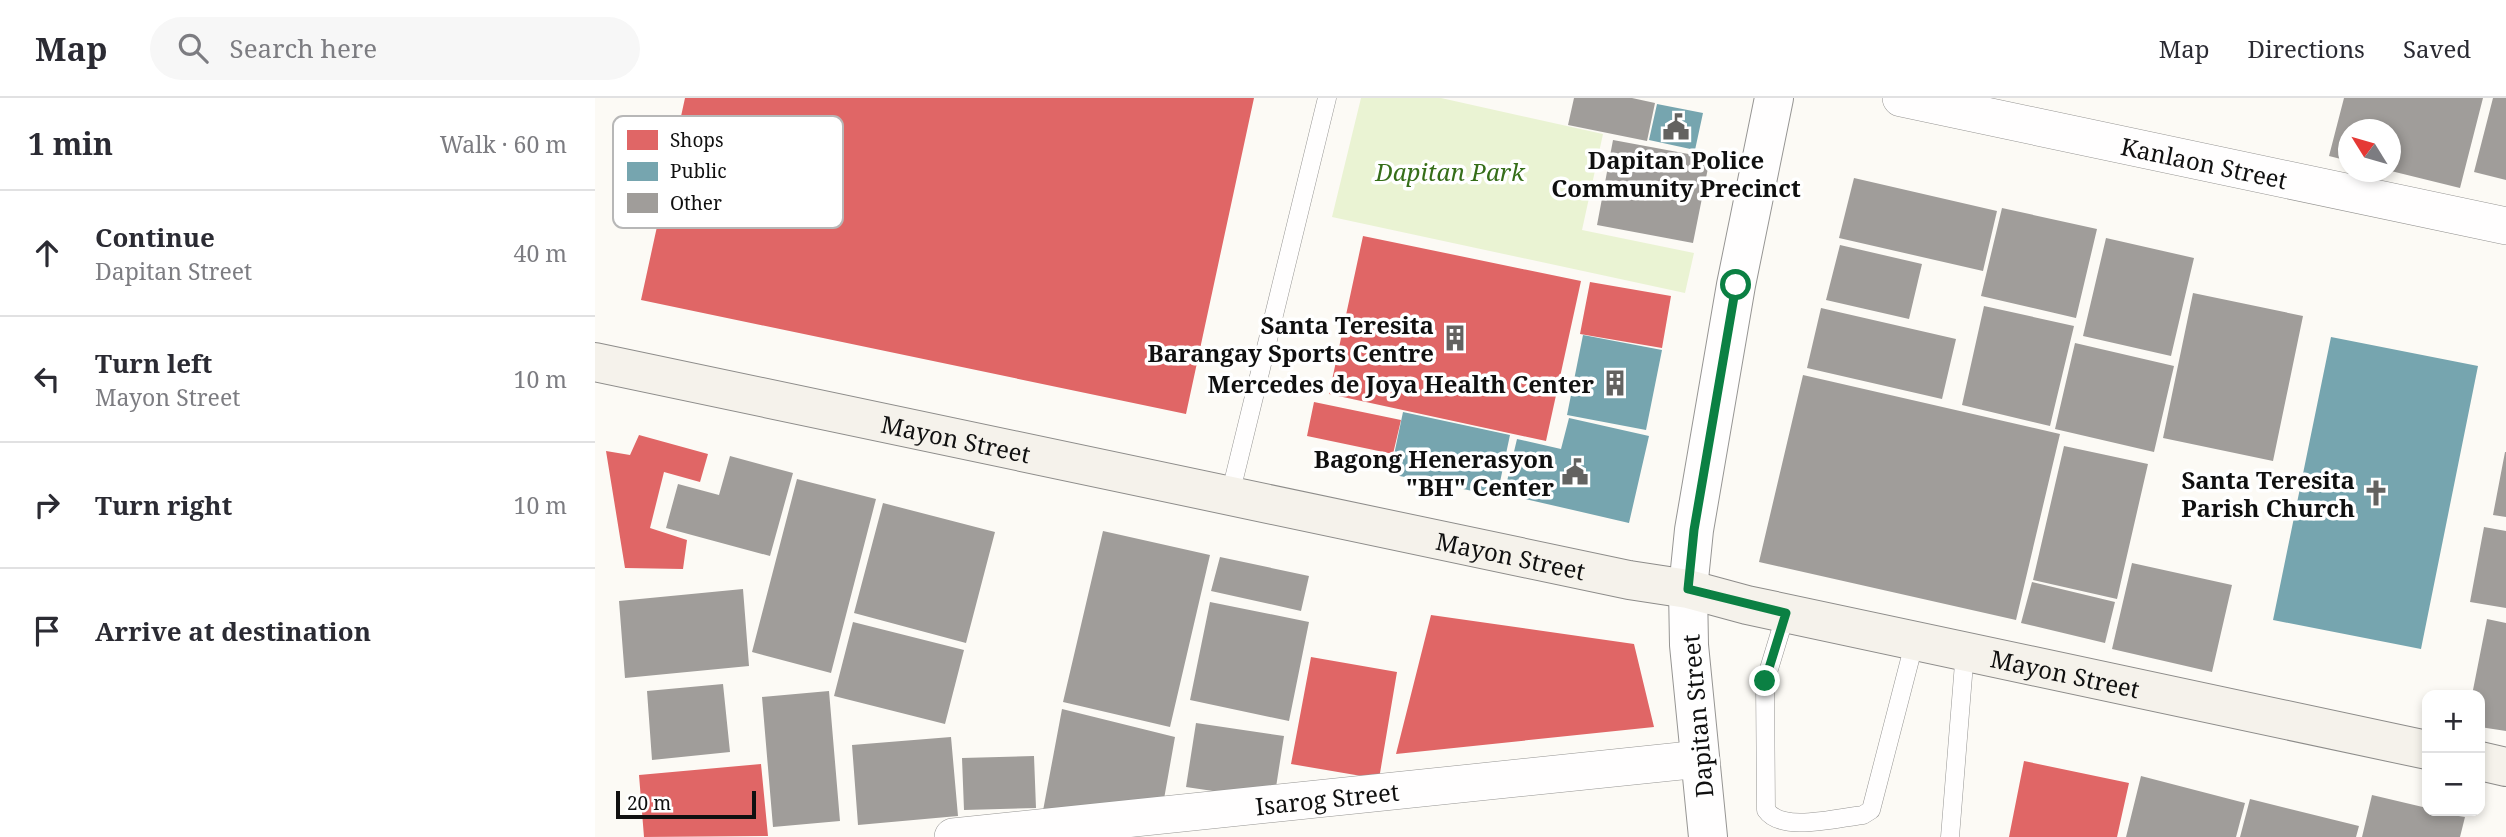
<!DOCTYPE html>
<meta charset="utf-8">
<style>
body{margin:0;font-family:"Noto Serif",serif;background:#f7f7f7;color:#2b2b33}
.controls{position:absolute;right:21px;bottom:21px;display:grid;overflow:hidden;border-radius:14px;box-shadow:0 4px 10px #0003}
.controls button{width:63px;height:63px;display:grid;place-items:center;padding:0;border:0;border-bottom:2px solid #e1e1e2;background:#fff;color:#2b2b33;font:35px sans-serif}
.compass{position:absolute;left:1743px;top:21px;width:63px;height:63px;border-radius:50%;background:#fff;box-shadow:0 4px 10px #0003;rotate:307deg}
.scale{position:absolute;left:21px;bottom:18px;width:140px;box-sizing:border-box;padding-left:7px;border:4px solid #101010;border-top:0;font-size:19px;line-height:24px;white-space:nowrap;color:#101010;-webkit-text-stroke:5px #fff;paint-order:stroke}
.stop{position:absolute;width:21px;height:21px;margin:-16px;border:5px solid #0b8043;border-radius:50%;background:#fff}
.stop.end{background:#0b8043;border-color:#fff;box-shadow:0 2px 7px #0008}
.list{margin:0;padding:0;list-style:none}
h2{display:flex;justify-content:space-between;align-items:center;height:91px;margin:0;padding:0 28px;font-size:30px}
h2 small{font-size:23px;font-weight:400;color:#7c7c81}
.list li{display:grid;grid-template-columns:46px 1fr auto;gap:21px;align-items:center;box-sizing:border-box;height:126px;padding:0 28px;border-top:2px solid #e1e1e2}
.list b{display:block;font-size:26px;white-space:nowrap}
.list p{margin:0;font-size:23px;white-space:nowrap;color:#7c7c81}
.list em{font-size:23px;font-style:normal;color:#7c7c81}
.icon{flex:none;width:38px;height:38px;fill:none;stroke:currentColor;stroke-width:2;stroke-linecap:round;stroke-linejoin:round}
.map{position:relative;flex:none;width:1911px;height:739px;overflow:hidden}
header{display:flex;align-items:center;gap:42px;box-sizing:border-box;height:98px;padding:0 35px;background:#fff;border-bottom:2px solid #e1e1e2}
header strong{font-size:33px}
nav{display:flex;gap:38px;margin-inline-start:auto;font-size:24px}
.search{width:490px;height:63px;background:#f7f7f7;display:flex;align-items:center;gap:18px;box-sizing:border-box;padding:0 24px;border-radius:38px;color:#7c7c81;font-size:26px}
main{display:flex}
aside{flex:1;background:#fff}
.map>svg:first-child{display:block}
.green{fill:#eaf3d3}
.shops{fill:#e06666}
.public{fill:#76a5af}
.building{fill:#a09d9a}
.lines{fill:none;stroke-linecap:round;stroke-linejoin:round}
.service-casing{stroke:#969593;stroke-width:19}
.minor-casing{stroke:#969593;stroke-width:38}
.tertiary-casing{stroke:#969593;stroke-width:40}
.secondary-casing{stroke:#8d8c8a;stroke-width:40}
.service{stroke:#fffefe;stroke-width:18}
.minor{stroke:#fffefe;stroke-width:37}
.tertiary{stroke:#fffefe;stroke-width:38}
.secondary{stroke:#f5f2eb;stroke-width:38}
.route{stroke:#0b8043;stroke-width:9}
.labels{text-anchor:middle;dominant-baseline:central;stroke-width:7;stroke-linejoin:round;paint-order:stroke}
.poi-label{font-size:24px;font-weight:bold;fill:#101010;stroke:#fff;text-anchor:end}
.street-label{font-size:24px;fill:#101010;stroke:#fff}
.park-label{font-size:24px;font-style:italic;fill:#366e19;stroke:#fff}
.key{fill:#fff;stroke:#b7b7b7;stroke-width:2}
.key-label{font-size:19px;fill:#101010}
</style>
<header>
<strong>Map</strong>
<div class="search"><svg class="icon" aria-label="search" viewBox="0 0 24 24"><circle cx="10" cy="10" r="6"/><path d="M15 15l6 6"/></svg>Search here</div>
<nav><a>Map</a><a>Directions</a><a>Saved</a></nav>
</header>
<main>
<aside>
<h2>1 min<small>Walk · 60 m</small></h2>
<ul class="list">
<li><svg class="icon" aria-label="ahead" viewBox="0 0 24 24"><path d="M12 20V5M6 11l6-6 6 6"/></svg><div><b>Continue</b><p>Dapitan Street</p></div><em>40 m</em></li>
<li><svg class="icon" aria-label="left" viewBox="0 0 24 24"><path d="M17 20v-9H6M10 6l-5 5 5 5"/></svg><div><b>Turn left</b><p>Mayon Street</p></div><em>10 m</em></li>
<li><svg class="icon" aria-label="right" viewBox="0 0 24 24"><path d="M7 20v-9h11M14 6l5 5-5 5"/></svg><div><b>Turn right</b></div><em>10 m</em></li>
<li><svg class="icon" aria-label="arrive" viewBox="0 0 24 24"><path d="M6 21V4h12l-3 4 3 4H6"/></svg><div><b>Arrive at destination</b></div></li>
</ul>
</aside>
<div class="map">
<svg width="1911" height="739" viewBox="0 0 1911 739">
<rect width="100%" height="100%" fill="#fcfaf5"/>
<!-- green -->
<path class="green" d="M766,0H846L1008,36L987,132L1099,155L1090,195L737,119Z"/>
<!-- shops -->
<path class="shops" d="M90,0H659L591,316L46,202Z
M768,138L986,183L951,343L734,296Z
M995,184L1076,198L1067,250L985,236Z
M719,304L806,322L798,356L712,338Z
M44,337L113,356L105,384L69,374L55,430L92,442L88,471L30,470L11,353L35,357Z
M836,517L1039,546L1059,629L801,656Z
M716,559L802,574L784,681L696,666Z
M1429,663L1534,685L1522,739H1414Z
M166,666L173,738L49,739L44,677Z"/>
<!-- public -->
<path class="public" d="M1062,6L1108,15L1100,52L1054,42Z
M988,237L1067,252L1051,332L972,317Z
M1736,239L1883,268L1826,551L1678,522Z
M808,314L915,337L902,398L795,376Z
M974,320L1054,338L1034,425L909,396L922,341L966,351Z"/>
<!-- building -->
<path class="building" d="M979,0H1037L1060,5L1052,43L973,27Z
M1749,0H1888L1865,90L1796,73V32H1754V63L1734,58Z
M1898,0H1911V82L1879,74Z
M1018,42L1115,60L1098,145L1002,127Z
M1259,80L1402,113L1388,173L1244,140Z
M1407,110L1502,131L1481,220L1386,198Z
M1511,140L1599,160L1576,258L1488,238Z
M1245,147L1327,166L1314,221L1231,202Z
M1598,195L1708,218L1678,363L1568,340Z
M1389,208L1479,228L1455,328L1367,307Z
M1226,210L1361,241L1347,301L1212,270Z
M1480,245L1579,268L1559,354L1460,331Z
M1208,277L1465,336L1421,522L1164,464Z
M1469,348L1553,366L1522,501L1438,482Z
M1910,354H1911V419L1898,417Z
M135,358L198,375L175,458L71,430L83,386L124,397Z
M202,381L281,401L236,575L157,554Z
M288,405L400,434L371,545L259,515Z
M1889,429L1911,433V510L1875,504Z
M508,433L615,457L575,629L468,604Z
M625,459L714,478L706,513L616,493Z
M1537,465L1637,487L1617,574L1517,551Z
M1437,484L1520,504L1510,545L1426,525Z
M148,491L154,568L30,580L24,503Z
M615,504L714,524L694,623L595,602Z
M1892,521L1911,525V633L1885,629V597H1877Z
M258,524L369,552L350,626L239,598Z
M128,586L135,654L57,662L52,593Z
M234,593L245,723L178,729L167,599Z
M467,611L580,639L569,701L447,718Z
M601,625L689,638L679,702L591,689Z
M356,639L363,718L263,727L257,647Z
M439,658L441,710L369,712L367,660Z
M1546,678L1650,705L1641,739H1531Z
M1777,697L1832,710V713L1870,719L1865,739H1767Z
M1655,701L1764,728L1761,739H1645Z"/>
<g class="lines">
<!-- service casing -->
<g class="service-casing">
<path id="service" d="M635,397L732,0
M1191,515L1170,584L1171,712C1187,735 1241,720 1268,717L1276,712L1320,542
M1355,739L1370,553"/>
</g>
<!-- minor casing -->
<g class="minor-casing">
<g id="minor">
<path id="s1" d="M1306,0L1911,128"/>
<path id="s2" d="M358,739L1105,661"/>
</g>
</g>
<!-- tertiary casing -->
<g class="tertiary-casing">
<path id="tertiary" d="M1113,739L1094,547L1093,491L1099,432L1141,187L1179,0"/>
</g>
<!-- secondary casing -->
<g class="secondary-casing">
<g id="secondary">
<path id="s3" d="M0,264L1034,482L1093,491L1152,507L1832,652"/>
<path d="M1885,663L1911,669"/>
</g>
</g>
<!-- service -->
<use href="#service" class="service"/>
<!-- minor -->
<use href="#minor" class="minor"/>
<!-- tertiary -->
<use href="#tertiary" class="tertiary"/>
<!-- secondary -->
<use href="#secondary" class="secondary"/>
</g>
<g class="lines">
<!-- route -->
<path class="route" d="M1141,187L1099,432L1093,491L1191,515L1170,583"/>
</g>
<!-- icons -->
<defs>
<g id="civic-bare" transform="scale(2.1)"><path d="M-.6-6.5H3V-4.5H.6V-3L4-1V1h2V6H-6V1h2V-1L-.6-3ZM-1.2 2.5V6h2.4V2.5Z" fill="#636260" stroke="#fff" stroke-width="2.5" paint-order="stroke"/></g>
<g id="building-bare" transform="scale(2.1)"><path d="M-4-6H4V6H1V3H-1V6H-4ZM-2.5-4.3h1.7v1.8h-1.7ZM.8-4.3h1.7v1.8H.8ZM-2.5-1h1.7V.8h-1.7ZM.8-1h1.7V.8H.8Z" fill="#636260" stroke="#fff" stroke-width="2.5" paint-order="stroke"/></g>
<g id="church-bare" transform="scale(2.1)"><path d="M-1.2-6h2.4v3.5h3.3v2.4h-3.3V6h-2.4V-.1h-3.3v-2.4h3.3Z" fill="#636260" stroke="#fff" stroke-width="2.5" paint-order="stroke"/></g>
</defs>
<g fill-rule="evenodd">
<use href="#civic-bare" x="1081" y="29"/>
<use href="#building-bare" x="860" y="240"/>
<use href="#building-bare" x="1020" y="285"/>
<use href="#civic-bare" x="980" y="374"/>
<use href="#church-bare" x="1781" y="395"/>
</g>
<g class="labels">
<!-- poi labels -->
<g class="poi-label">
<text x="1081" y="61" text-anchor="middle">Dapitan Police<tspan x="1081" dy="28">Community Precinct</tspan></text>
<text x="839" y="226">Santa Teresita<tspan x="839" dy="28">Barangay Sports Centre</tspan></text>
<text x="999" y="285">Mercedes de Joya Health Center</text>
<text x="959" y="360">Bagong Henerasyon<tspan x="959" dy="28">"BH" Center</tspan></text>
<text x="1760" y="381">Santa Teresita<tspan x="1760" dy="28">Parish Church</tspan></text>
</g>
<!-- street labels -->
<g class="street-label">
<text stroke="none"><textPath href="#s1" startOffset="310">Kanlaon Street</textPath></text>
<text stroke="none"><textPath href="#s3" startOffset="369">Mayon Street</textPath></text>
<text stroke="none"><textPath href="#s3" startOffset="936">Mayon Street</textPath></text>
<text stroke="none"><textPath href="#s3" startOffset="1503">Mayon Street</textPath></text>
<text transform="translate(1102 618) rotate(-95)">Dapitan Street</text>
<text stroke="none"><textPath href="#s2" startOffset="376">Isarog Street</textPath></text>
</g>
<!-- park labels -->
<g class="park-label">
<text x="855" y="73">Dapitan Park</text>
</g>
</g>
<!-- legend -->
<rect x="18" y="18" width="230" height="112" rx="10" class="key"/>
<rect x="32" y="32" width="31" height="20" fill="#e06666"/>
<rect x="32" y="64" width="31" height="19" fill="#76a5af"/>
<rect x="32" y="95" width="31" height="20" fill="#a09d9a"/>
<g class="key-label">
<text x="75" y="49">Shops</text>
<text x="75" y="80">Public</text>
<text x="75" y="112">Other</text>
</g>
</svg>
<div class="controls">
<button>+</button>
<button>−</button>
</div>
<svg class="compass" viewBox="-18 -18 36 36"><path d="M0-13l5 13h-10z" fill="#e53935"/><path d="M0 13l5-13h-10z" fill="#7c7c81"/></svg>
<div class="scale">20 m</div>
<div class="stop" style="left:1141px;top:187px"></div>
<div class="stop end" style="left:1170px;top:583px"></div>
</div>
</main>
